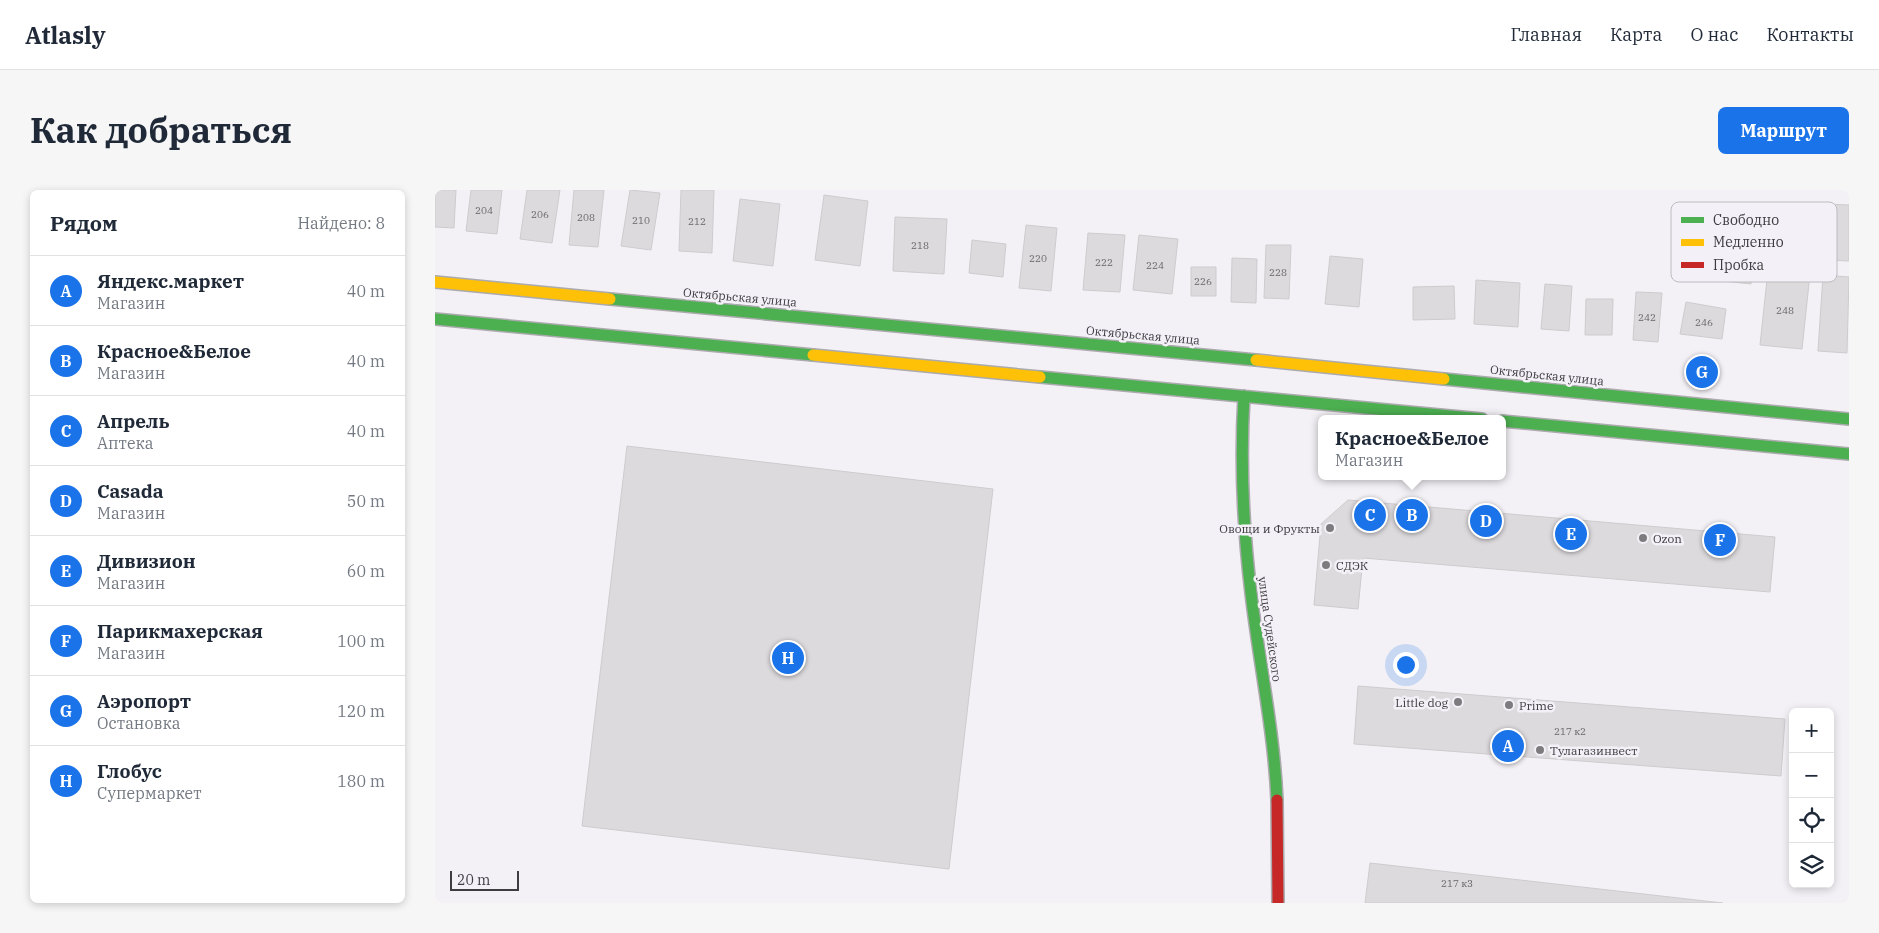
<!DOCTYPE html>
<html lang="ru">
<meta charset="utf-8">
<style>
body{margin:0;font-family:"IBM Plex Serif",serif;background:#f6f6f7;color:#1f2937}
.controls{position:absolute;right:15px;bottom:15px;display:grid;overflow:hidden;border-radius:8px;box-shadow:0 2px 8px #0003}
.controls button{width:45px;height:45px;display:grid;place-items:center;padding:0;border:0;border-bottom:1px solid #e0e1e3;background:#fff;color:#1f2937;font:25px sans-serif}
.scale{position:absolute;left:15px;bottom:12px;width:69px;box-sizing:border-box;padding-left:5px;border:2px solid #3e3c3f;border-top:0;font-size:14px;line-height:18px;white-space:nowrap;color:#3e3c3f;-webkit-text-stroke:4px #f4f0f7;paint-order:stroke}
.you{position:absolute;left:970px;top:474px;width:18px;height:18px;margin:-12px;border:4px solid #fff;border-radius:50%;background:#1a73e8;box-shadow:0 0 0 8px #1a73e833}
.badge{display:grid;place-items:center;width:32px;height:32px;border-radius:50%;background:#1a73e8;color:#fff;font-size:16px;font-weight:700}
.pin{position:absolute;translate:-50% -50%;border:2px solid #fff;box-shadow:0 1px 5px #0006}
.popup{position:absolute;left:883px;top:225px;width:188px;height:65px;box-sizing:border-box;display:grid;place-content:center;border-radius:8px;background:#fff;filter:drop-shadow(0 1px 4px #0005);font-size:16px;white-space:nowrap;color:#747a83}
.popup b{font-size:19px;color:#1f2937}
.popup::after{content:'';position:absolute;left:50%;top:100%;margin-left:-10px;border:10px solid transparent;border-top-color:#fff}
.list{margin:0;padding:0;list-style:none}
h2{display:flex;justify-content:space-between;align-items:center;height:65px;margin:0;padding:0 20px;font-size:21px}
h2 small{font-size:16px;font-weight:400;color:#747a83}
.list li{display:grid;grid-template-columns:32px 1fr auto;gap:15px;align-items:center;box-sizing:border-box;height:70px;padding:0 20px;border-top:1px solid #e0e1e3}
.list b{display:block;font-size:19px;white-space:nowrap}
.list p{margin:0;font-size:16px;white-space:nowrap;color:#747a83}
.list em{font-size:16px;font-style:normal;color:#747a83}
.icon{flex:none;width:28px;height:28px;fill:none;stroke:currentColor;stroke-width:2;stroke-linecap:round;stroke-linejoin:round}
.map{position:relative;flex:none;width:1414px;height:713px;overflow:hidden;border-radius:8px}
header{display:flex;align-items:center;gap:30px;box-sizing:border-box;height:70px;padding:0 25px;background:#fff;border-bottom:1px solid #e0e1e3}
header strong{font-size:24px}
nav{display:flex;gap:28px;margin-inline-start:auto;font-size:18px}
.intro{display:flex;align-items:center;justify-content:space-between;box-sizing:border-box;height:120px;padding:0 30px}
h1{margin:0;font-size:35px}
.button{padding:12px 22px;border-radius:8px;background:#1a73e8;color:#fff;font-size:18px;font-weight:700}
main{display:flex;gap:30px;padding:0 30px}
aside{flex:1;background:#fff;border-radius:8px;box-shadow:0 2px 8px #0003}
.map>svg:first-child{display:block}
.building{fill:#dddadd;stroke:#cecbce}
.lines{fill:none;stroke-linecap:round;stroke-linejoin:round}
.fast-casing{stroke:#abaaad;stroke-width:14}
.slow-casing{stroke:#abaaad;stroke-width:14}
.jam-casing{stroke:#abaaad;stroke-width:14}
.fast{stroke:#4caf50;stroke-width:11}
.slow{stroke:#ffc107;stroke-width:11}
.jam{stroke:#c62828;stroke-width:11}
.poi-dot{fill:#7e7b7f;stroke:#f4f0f7;stroke-width:2}
.labels{text-anchor:middle;dominant-baseline:central;stroke-width:5;stroke-linejoin:round;paint-order:stroke}
.number-label{font-size:10px;fill:#686568}
.street-label{font-size:12px;fill:#3e3c3f;stroke:#f4f0f7}
.poi-label{font-size:12px;fill:#3e3c3f;stroke:#f4f0f7;text-anchor:start}
.key{fill:#f4f0f7;stroke:#bdbac0;stroke-width:1}
.key-label{font-size:14px;fill:#3e3c3f}
</style>
<header>
<strong>Atlasly</strong>
<nav><a>Главная</a><a>Карта</a><a>О нас</a><a>Контакты</a></nav>
</header>
<div class="intro"><h1>Как добраться</h1><a class="button">Маршрут</a></div>
<main>
<aside>
<h2>Рядом<small>Найдено: 8</small></h2>
<ul class="list">
<li><span class="badge">A</span><div><b>Яндекс.маркет</b><p>Магазин</p></div><em>40 m</em></li>
<li><span class="badge">B</span><div><b>Красное&amp;Белое</b><p>Магазин</p></div><em>40 m</em></li>
<li><span class="badge">C</span><div><b>Апрель</b><p>Аптека</p></div><em>40 m</em></li>
<li><span class="badge">D</span><div><b>Casada</b><p>Магазин</p></div><em>50 m</em></li>
<li><span class="badge">E</span><div><b>Дивизион</b><p>Магазин</p></div><em>60 m</em></li>
<li><span class="badge">F</span><div><b>Парикмахерская</b><p>Магазин</p></div><em>100 m</em></li>
<li><span class="badge">G</span><div><b>Аэропорт</b><p>Остановка</p></div><em>120 m</em></li>
<li><span class="badge">H</span><div><b>Глобус</b><p>Супермаркет</p></div><em>180 m</em></li>
</ul>
</aside>
<div class="map">
<svg width="1414" height="713" viewBox="0 0 1414 713">
<rect width="100%" height="100%" fill="#f4f1f6"/>
<!-- building -->
<path class="building" d="M0,0H21L19,38L0,37Z
M36,0H67L62,44L31,41Z
M92,0H125L117,53L85,49Z
M139,0H169L163,57L134,55Z
M195,0L225,3L216,60L186,56Z
M246,0H279L277,63L244,61Z
M389,5L433,11L425,76L380,70Z
M305,9L345,14L338,76L298,71Z
M1390,14L1414,15V71L1388,70Z
M1296,23L1324,26L1316,94L1288,91Z
M460,27L512,29L509,84L458,81Z
M591,35L622,38L616,101L584,98Z
M653,43L690,45L685,102L648,100Z
M704,45L743,49L737,104L698,100Z
M537,50L571,54L568,87L534,83Z
M831,55H856L854,109L829,108Z
M895,66L928,69L924,117L890,114Z
M797,68L822,69L821,113L796,112Z
M756,77H781V106H756Z
M1333,80L1375,84L1367,159L1325,155Z
M1388,85L1414,87L1412,163L1383,161Z
M1041,90L1085,93L1083,137L1039,134Z
M1110,94L1137,96L1134,141L1106,139Z
M1019,96L1020,129L978,130V97Z
M1201,102L1227,103L1223,152L1198,150Z
M1151,109H1178L1177,145H1150Z
M1251,112L1291,119L1287,149L1245,144Z
M192,256L558,299L514,679L147,636Z
M913,310L1340,347L1335,402L928,368L923,419L879,415L886,334Z
M923,496L1350,529L1346,586L919,554Z
M935,673L1288,713H930Z"/>
<g class="lines">
<!-- fast casing -->
<g class="fast-casing">
<path id="fast" d="M175,109L821,170
M0,129L378,165
M605,187L1047,229
M1009,189L1414,229
M809,206C805,272 808,337 816,403C824,472 839,540 842,610
M1067,231L1414,264"/>
</g>
<!-- slow casing -->
<g class="slow-casing">
<path id="slow" d="M0,92L175,109
M378,165L605,187
M821,170L1009,189"/>
</g>
<!-- jam casing -->
<g class="jam-casing">
<path id="jam" d="M842,610L843,713"/>
</g>
<!-- fast -->
<use href="#fast" class="fast"/>
<!-- slow -->
<use href="#slow" class="slow"/>
<!-- jam -->
<use href="#jam" class="jam"/>
</g>
<!-- markers -->
<g class="poi-dot">
<circle cx="895" cy="338" r="5"/>
<circle cx="1208" cy="348" r="5"/>
<circle cx="891" cy="375" r="5"/>
<circle cx="1023" cy="512" r="5"/>
<circle cx="1074" cy="515" r="5"/>
<circle cx="1105" cy="560" r="5"/>
</g>
<g class="labels">
<!-- number labels -->
<g class="number-label">
<text x="49" y="20">204</text>
<text x="105" y="24">206</text>
<text x="151" y="27">208</text>
<text x="206" y="30">210</text>
<text x="262" y="31">212</text>
<text x="485" y="55">218</text>
<text x="603" y="68">220</text>
<text x="669" y="72">222</text>
<text x="720" y="75">224</text>
<text x="843" y="82">228</text>
<text x="768" y="91">226</text>
<text x="1350" y="120">248</text>
<text x="1212" y="127">242</text>
<text x="1269" y="132">246</text>
<text x="1135" y="541">217 к2</text>
<text x="1022" y="693">217 к3</text>
</g>
<!-- street labels -->
<g class="street-label">
<text transform="translate(305 107) rotate(5)">Октябрьская улица</text>
<text transform="translate(708 145) rotate(5)">Октябрьская улица</text>
<text transform="translate(1112 185) rotate(6)">Октябрьская улица</text>
<text transform="translate(835 439) rotate(82)">улица Судейского</text>
</g>
<!-- poi labels -->
<g class="poi-label">
<text x="885" y="338" text-anchor="end">Овощи и Фрукты</text>
<text x="1218" y="348">Ozon</text>
<text x="901" y="375">СДЭК</text>
<text x="1013" y="512" text-anchor="end">Little dog</text>
<text x="1084" y="515">Prime</text>
<text x="1115" y="560">Тулагазинвест</text>
</g>
</g>
<!-- legend -->
<rect x="1236" y="12" width="166" height="80" rx="8" class="key"/>
<rect x="1246" y="27" width="23" height="6" fill="#4caf50"/>
<rect x="1246" y="49" width="23" height="7" fill="#ffc107"/>
<rect x="1246" y="72" width="23" height="6" fill="#c62828"/>
<g class="key-label">
<text x="1278" y="35">Свободно</text>
<text x="1278" y="57">Медленно</text>
<text x="1278" y="80">Пробка</text>
</g>
</svg>
<div class="controls">
<button>+</button>
<button>−</button>
<button><svg class="icon" aria-label="locate" viewBox="0 0 24 24"><circle cx="12" cy="12" r="6"/><path d="M12 2v4M12 18v4M2 12h4M18 12h4"/></svg></button>
<button><svg class="icon" aria-label="layers" viewBox="0 0 24 24"><path d="M12 4l9 5-9 5-9-5zM3 14l9 5 9-5"/></svg></button>
</div>
<div class="scale">20 m</div>
<div class="you"></div>
<div class="pin badge" style="left:1073px;top:556px">A</div>
<div class="pin badge" style="left:977px;top:325px">B</div>
<div class="popup"><b>Красное&amp;Белое</b>Магазин</div>
<div class="pin badge" style="left:935px;top:325px">C</div>
<div class="pin badge" style="left:1051px;top:331px">D</div>
<div class="pin badge" style="left:1136px;top:344px">E</div>
<div class="pin badge" style="left:1285px;top:350px">F</div>
<div class="pin badge" style="left:1267px;top:182px">G</div>
<div class="pin badge" style="left:353px;top:468px">H</div>
</div>
</main>
